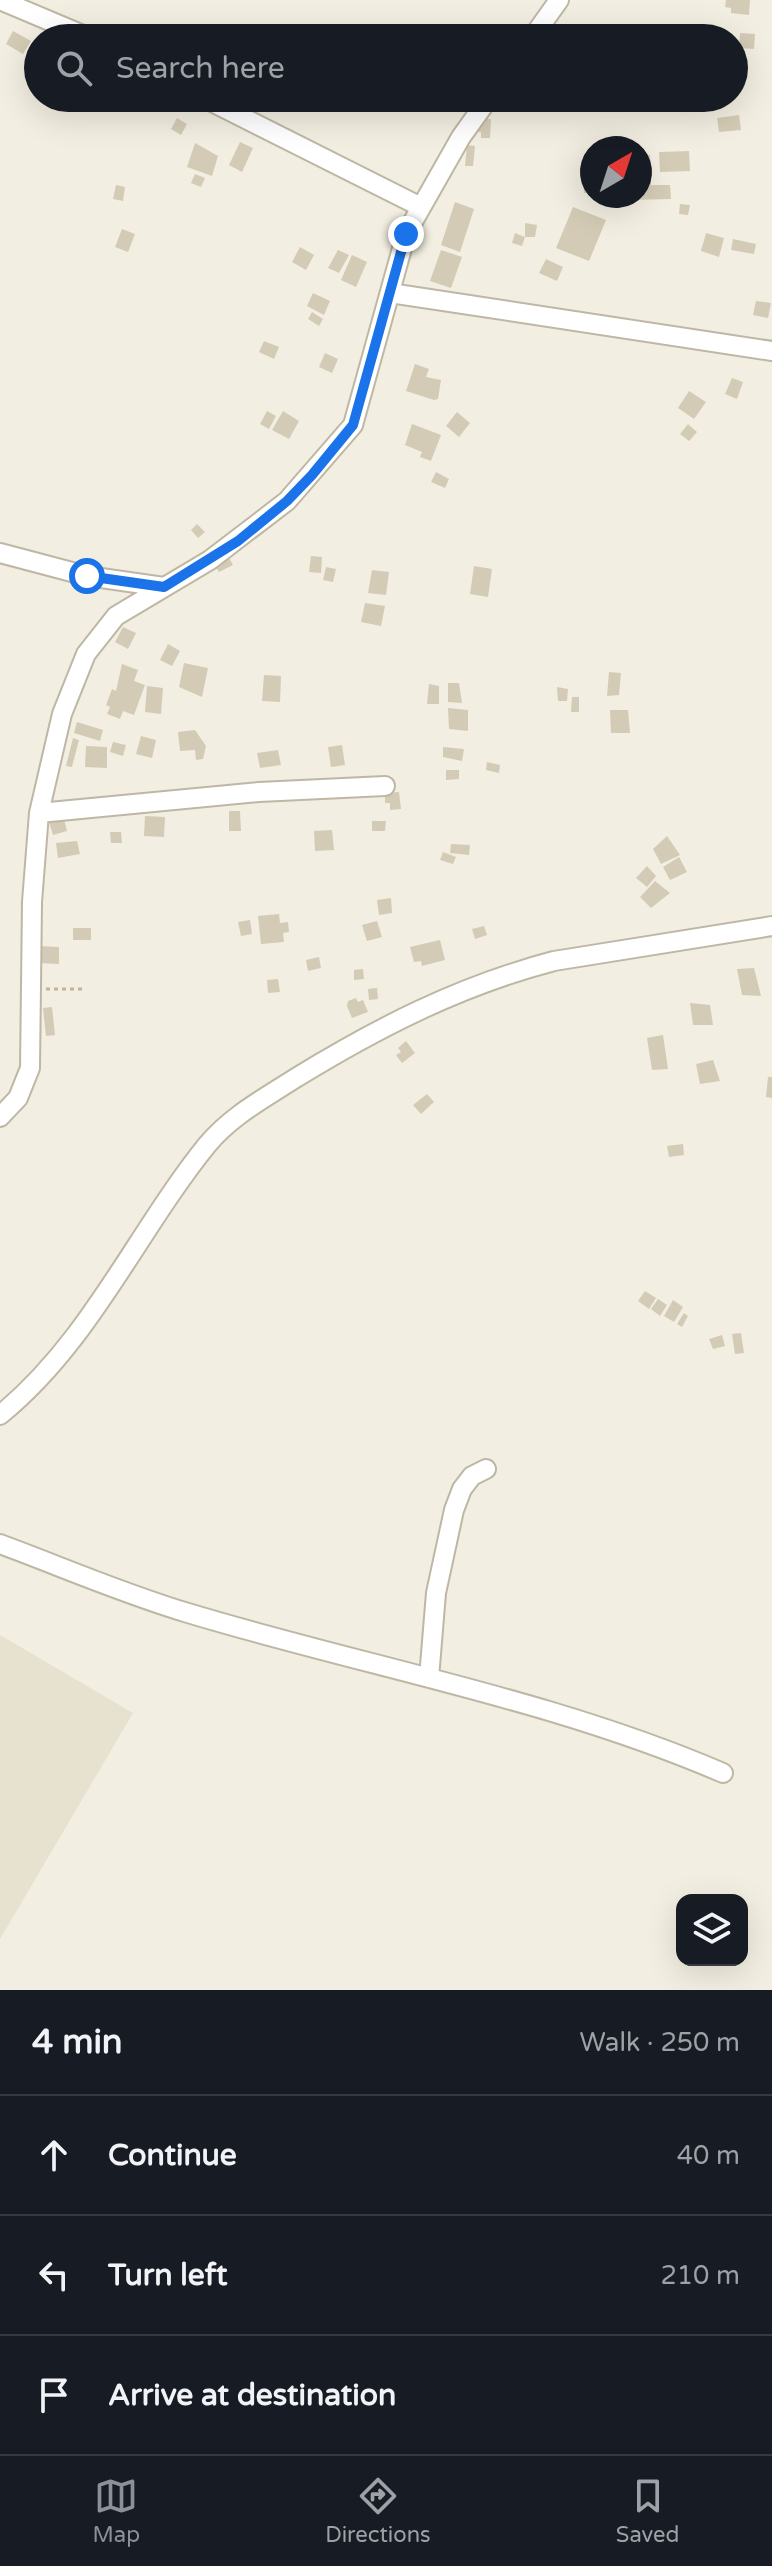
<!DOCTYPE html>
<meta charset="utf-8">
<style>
body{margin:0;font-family:"Varela Round",sans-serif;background:#20242c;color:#f1f3f6}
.controls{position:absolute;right:24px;bottom:24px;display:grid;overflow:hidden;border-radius:16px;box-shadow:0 8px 32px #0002}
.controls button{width:72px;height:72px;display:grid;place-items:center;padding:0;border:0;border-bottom:2px solid #363941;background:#171b24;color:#f1f3f6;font:40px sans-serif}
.compass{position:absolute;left:580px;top:136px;width:72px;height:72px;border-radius:50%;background:#171b24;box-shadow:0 8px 32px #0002;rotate:39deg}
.stop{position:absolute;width:24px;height:24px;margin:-18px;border:6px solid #1a73e8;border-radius:50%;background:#fff}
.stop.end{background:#1a73e8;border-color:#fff;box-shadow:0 2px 8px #0008}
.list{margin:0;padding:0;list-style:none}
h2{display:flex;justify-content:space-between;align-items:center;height:104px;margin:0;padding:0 32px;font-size:34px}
h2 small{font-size:26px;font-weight:400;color:#9ea1a6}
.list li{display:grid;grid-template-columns:52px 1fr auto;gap:24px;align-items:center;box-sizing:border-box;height:120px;padding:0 32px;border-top:2px solid #363941}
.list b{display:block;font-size:30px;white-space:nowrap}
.list em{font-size:26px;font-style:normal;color:#9ea1a6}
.icon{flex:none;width:44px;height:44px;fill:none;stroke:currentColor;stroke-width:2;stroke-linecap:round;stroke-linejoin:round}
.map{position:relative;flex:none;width:772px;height:1990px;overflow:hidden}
.search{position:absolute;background:#171b24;box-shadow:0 8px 32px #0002;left:24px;right:24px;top:24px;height:88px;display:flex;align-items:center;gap:20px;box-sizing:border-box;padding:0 28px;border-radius:44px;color:#9ea1a6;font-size:30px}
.sheet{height:464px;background:#171b24}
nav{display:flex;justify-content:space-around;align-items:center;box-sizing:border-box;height:112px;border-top:2px solid #363941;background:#171b24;font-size:22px;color:#9ea1a6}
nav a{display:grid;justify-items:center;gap:4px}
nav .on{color:#8c9099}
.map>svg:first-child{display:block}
.residential{fill:#e7e1cf}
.building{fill:#d4cbb6}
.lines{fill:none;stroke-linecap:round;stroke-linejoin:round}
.minor-casing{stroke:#beb7a4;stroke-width:22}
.path{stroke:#c1b594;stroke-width:3;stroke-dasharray:4 4;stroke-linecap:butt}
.minor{stroke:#fff;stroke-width:18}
.route{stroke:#1a73e8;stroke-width:10}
</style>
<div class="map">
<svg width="772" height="1990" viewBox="0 0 772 1990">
<rect width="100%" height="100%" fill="#f2eee1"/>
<!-- residential -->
<path class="residential" d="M0,1635L133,1713L0,1939Z"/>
<!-- building -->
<path class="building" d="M726,0H750L749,15L731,13V8L725,7Z
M13,31L31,41L23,54L6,44Z
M740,33L755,34L754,49L739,48Z
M742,61L744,73L734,74V62Z
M739,115L741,130L719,132L717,118Z
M177,118L187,124L181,135L171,129Z
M476,119H491L490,138H481V132H476Z
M240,142L253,148L242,172L229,165Z
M195,143L218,156L212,176L187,167Z
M467,145L475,146L473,166H465Z
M689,151L690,171L660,172L659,152Z
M640,155H650L651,185H670L671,199L627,200V196H640Z
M583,156H592V193H584Z
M195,174L205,178L201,187L191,183Z
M116,185L125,187L123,201L113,199Z
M455,202L474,209L460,252L441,245Z
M680,204L690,205L688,215L679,214Z
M573,207L606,220L589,261L556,248Z
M525,223L537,225L535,237H525L522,246L512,243L515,233L525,237Z
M122,229L135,234L128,252L115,247Z
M706,233L724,238L719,257L701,251Z
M733,239L756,244L754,254L731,250Z
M300,247L314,255L306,270L292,262Z
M338,250L349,255L339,273L328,268Z
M441,250L462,257L451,288L430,281Z
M352,255L367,262L356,287L341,280Z
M546,259L563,267L557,281L539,273Z
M313,293L330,301L324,315L307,306Z
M756,301L771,303L768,318L753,315Z
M312,312L323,319L319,326L308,319Z
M264,341L279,347L274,359L259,352Z
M325,353L338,359L332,373L319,367Z
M415,364L429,369L426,377L441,380L438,399L434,400L406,391Z
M732,378L743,382L737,399L725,394Z
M689,391L706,402L694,419L678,408Z
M267,411L276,416L269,429L260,424Z
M283,411L299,421L289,439L272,430Z
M457,412L470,423L459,437L446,426Z
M412,424L441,435L431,461L420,457L422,452L405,445Z
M688,424L697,432L689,441L680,434Z
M436,472L449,479L445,488L431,482Z
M197,524L205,532L198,538L191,530Z
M228,556L233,565L219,572L214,564Z
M311,556L322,557L321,573L309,572Z
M474,566L492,569L488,597L470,594Z
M326,567L336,569L333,582L323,580Z
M372,570L389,572L386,595L368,593Z
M365,603L385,606L381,626L361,622Z
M123,627L136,633L128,649L115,642Z
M168,644L180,651L172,666L160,660Z
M184,663L208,668L202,697L179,687Z
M122,664L138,670L134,681L145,685L134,715L123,711L120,719L107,714L110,707L106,705L112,689L116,691Z
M609,672L621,673L619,695L607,696Z
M264,675L281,676L280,702L262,701Z
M448,683H459L462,703L448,702Z
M429,684L439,686V704H427Z
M147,686L163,688L161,714L145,712Z
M557,687L568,689L567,701H558Z
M572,697H579V712H571Z
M448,708L468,710V731L449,729Z
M610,710H628L630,733H611Z
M77,722L103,730L100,741L74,733Z
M195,730L206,746L203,759L196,760L195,750L180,751L178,732Z
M141,736L156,740L152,758L136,754Z
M73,738L79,740L72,767L66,766Z
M113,742L126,745L123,756L110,752Z
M342,745L345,765L331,767L328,747Z
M86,746L107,747V768L85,767Z
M443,747L464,749L462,761L443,757Z
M278,750L281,765L260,768L257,753Z
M487,762L500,765L499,773L486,770Z
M446,770H459V779L446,780Z
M399,792L401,809L390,810V803H385V793Z
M229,811H240L241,831H229Z
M145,816L165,817L164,837L144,836Z
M64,819L67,831L53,835L49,822Z
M372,821H386L385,831H372Z
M332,830L334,850L315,851L314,831Z
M110,832H121L122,843H111Z
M667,836L680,855L661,864L653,849Z
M77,841L80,854L58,858L56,843Z
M451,844L470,845L469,855L450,853Z
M443,852L456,857L453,864L440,860Z
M679,857L687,872L670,880L663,867Z
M647,866L656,876L647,887L636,878Z
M655,881L670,893L651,908L640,897Z
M391,898L392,913L379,915L377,900Z
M279,914L280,923L288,922L289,932L283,933L284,942L261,944L258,916Z
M250,920L252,934L241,936L238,922Z
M377,921L382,937L367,941L362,925Z
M484,926L487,935L475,939L472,929Z
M73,928H91V940H73Z
M440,940L445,960L422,966L421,961L414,962L410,947Z
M39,946L59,947V964L38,963Z
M319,957L321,968L308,971L306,960Z
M754,968L761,996L742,995L737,969Z
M363,969L364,979L354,980V970Z
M278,979L280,992L268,993L267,980Z
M377,988L378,999L369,1000L368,989Z
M356,998L358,1002L363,1000L368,1012L352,1018L347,1006L348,1001Z
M690,1003L710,1005L713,1025H693Z
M52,1007L55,1035L46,1036L43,1008Z
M663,1035L668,1069L652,1070L647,1038Z
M406,1041L415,1053L402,1063L396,1055L401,1052L398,1048Z
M713,1060L720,1081L700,1084L696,1064Z
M768,1077H772V1098L766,1097Z
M427,1094L434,1102L421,1114L413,1105Z
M683,1144L684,1155L669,1157L667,1146Z
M645,1291L656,1298L649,1309L638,1301Z
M658,1299L667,1305L660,1316L651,1309Z
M673,1300L683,1307L674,1322L664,1316Z
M684,1313L688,1316L682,1327L677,1324Z
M741,1333L744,1353L735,1354L732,1334Z
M722,1335L725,1346L713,1349L709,1339Z"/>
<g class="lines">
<!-- minor casing -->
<g class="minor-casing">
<path id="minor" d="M0,0L90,38
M532,38L559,0
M204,98L421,207
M390,293L772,351
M0,553L87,576L164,587
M39,813L259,792L385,786
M0,1117L18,1098L30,1068L32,902L39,813L62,714L86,654L116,616L210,560L287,501L353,425L406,234L461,137L489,98
M0,1415C90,1342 136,1233 207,1145C231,1116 263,1099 294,1079C377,1028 459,986 554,961L772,926
M0,1544C62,1567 124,1594 188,1613C367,1667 551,1699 723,1773
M429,1678L436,1593L454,1510L462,1489L472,1476L486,1469"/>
</g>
<!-- path -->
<path class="path" d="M46,989H86"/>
<!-- minor -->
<use href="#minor" class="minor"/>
</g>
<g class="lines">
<!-- route -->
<path class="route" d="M87,576L164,587L238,541L287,501L312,475L353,425L406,234"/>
</g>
</svg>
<div class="controls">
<button><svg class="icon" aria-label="layers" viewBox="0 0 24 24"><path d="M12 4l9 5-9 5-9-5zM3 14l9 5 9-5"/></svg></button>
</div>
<svg class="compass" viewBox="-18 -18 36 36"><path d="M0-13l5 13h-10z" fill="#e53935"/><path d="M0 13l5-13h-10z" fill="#9ea1a6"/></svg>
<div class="stop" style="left:87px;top:576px"></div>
<div class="stop end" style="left:406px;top:234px"></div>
<div class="search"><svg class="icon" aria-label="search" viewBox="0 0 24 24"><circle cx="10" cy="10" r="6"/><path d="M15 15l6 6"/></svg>Search here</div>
</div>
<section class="sheet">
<h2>4 min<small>Walk · 250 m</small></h2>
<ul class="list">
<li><svg class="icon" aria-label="ahead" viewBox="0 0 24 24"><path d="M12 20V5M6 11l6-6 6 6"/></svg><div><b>Continue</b></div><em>40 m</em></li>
<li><svg class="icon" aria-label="left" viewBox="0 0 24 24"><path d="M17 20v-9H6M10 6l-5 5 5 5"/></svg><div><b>Turn left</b></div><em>210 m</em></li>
<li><svg class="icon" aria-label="arrive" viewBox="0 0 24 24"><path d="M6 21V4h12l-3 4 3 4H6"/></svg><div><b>Arrive at destination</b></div></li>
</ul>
</section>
<nav>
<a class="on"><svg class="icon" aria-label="map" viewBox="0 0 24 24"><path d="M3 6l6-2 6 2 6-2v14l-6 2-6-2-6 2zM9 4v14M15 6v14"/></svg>Map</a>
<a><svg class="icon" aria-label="directions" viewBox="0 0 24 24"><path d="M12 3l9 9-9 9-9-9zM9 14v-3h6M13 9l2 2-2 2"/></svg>Directions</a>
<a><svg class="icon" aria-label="saved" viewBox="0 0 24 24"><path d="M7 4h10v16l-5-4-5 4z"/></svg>Saved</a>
</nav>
